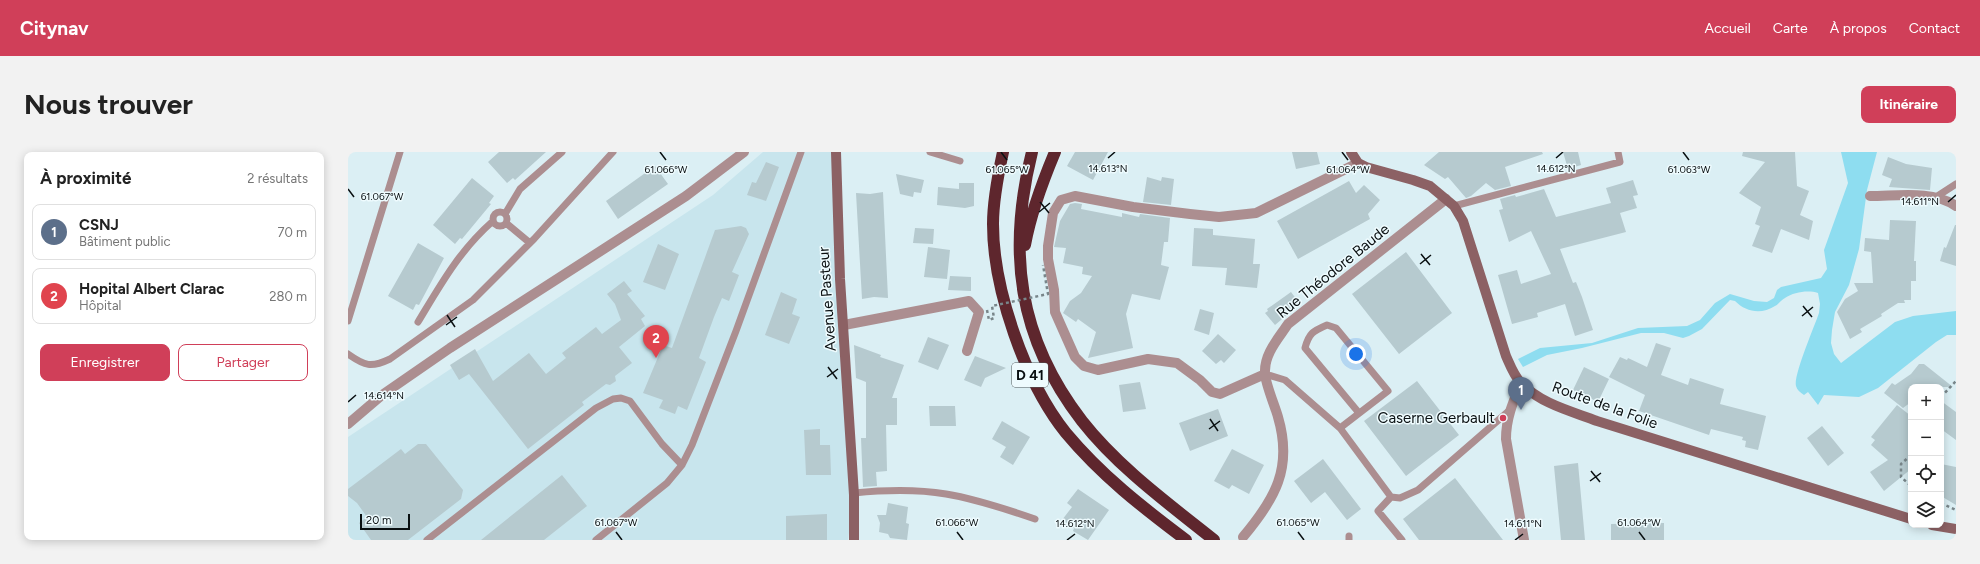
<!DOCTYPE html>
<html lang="fr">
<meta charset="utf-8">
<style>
body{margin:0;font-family:Figtree,sans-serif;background:#f2f2f2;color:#222}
.controls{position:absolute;right:12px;bottom:12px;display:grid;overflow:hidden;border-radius:8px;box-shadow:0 2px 10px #0003}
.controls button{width:36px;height:36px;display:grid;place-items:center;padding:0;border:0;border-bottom:1px solid #e0e0e0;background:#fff;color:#222;font:20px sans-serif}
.scale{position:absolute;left:12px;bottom:10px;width:50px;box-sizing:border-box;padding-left:4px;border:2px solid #090f11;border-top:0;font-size:11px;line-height:14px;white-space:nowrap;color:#090f11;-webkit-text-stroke:3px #eefbfe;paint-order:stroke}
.you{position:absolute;left:1008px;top:202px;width:14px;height:14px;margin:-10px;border:3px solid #fff;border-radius:50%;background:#1a73e8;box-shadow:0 0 0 6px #1a73e833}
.badge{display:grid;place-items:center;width:26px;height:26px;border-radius:50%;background:#d03f59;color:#fff;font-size:13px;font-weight:700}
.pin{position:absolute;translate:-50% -33px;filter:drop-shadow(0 1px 2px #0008)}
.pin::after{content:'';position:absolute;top:21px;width:14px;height:12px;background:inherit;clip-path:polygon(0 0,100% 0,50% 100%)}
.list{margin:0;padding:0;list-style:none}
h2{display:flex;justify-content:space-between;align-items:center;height:52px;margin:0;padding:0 16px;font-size:17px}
h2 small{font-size:13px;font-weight:400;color:#767676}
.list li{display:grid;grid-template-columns:26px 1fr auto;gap:12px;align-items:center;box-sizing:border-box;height:56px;margin:0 8px 8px;padding:0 8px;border:1px solid #e0e0e0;border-radius:8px}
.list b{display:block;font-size:15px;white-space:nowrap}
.list p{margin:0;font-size:13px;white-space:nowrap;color:#767676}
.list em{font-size:13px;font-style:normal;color:#767676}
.actions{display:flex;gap:8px;padding:12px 16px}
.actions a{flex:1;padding:9px 0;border:1px solid #d03f59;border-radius:8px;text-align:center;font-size:14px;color:#d03f59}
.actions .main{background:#d03f59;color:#fff}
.icon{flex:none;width:22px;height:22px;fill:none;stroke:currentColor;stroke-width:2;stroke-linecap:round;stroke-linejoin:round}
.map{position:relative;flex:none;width:1608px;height:388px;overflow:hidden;border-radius:8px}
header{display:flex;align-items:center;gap:24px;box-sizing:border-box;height:56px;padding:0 20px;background:#d03f59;color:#fff}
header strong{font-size:19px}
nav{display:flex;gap:22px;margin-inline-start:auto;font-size:14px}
.intro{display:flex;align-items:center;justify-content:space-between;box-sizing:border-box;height:96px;padding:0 24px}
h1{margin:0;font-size:28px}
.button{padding:10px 18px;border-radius:8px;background:#d03f59;color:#fff;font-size:14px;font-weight:700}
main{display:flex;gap:24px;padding:0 24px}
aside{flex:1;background:#fff;border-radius:8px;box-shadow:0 2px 10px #0003}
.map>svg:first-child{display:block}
.built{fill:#c8e5ed}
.water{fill:#8eddf0}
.building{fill:#b6cacf}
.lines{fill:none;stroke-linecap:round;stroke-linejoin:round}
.path{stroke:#79868a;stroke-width:2.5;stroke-dasharray:3 3;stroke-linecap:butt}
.lane{stroke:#ac8e90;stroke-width:7}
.street{stroke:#ac8e90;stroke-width:10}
.secondary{stroke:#8c6164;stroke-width:10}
.highway{stroke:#5e262d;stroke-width:12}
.path-bridge{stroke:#79868a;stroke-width:2.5;stroke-dasharray:3 3;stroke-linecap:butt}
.ticks{fill:none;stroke:#090f11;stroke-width:1.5}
.poi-dot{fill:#d03f59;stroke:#eefbfe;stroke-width:1.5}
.labels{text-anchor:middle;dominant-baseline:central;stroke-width:3;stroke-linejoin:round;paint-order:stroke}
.shield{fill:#eefbfe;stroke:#4e5658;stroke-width:1}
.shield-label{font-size:14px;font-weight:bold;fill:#090f11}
.street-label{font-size:15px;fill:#090f11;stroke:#eefbfe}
.poi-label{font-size:15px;fill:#090f11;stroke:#eefbfe;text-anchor:end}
.ticks-label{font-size:10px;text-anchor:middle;fill:#090f11;stroke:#eefbfe;stroke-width:3;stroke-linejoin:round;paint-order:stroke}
</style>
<header>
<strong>Citynav</strong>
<nav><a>Accueil</a><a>Carte</a><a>À propos</a><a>Contact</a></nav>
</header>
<div class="intro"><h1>Nous trouver</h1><a class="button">Itinéraire</a></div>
<main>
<aside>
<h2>À proximité<small>2 résultats</small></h2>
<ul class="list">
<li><span class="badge" style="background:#5c6f8a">1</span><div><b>CSNJ</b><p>Bâtiment public</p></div><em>70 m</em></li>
<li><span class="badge" style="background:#e0444e">2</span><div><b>Hopital Albert Clarac</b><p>Hôpital</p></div><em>280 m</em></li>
</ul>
<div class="actions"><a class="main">Enregistrer</a><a>Partager</a></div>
</aside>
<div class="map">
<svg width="1608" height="388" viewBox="0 0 1608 388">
<rect width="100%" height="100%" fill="#dbeff4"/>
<!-- built -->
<path class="built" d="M415,0H487L506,343L500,388H0V285L365,43Z"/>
<!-- water -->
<path class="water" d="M1493,0H1529L1519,38L1511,97L1501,133L1487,160L1484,178L1483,191L1486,202L1493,211L1547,170L1565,164L1608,159V183H1599L1588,190L1530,236L1511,245L1476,243L1470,253L1460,240L1456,243C1452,240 1449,238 1448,234C1445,224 1467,173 1471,161L1472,152L1470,141C1460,138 1446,140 1437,146C1433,148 1431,152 1427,154C1413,163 1398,160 1387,149L1382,148L1354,177L1341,184L1335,186L1316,181H1293L1234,196L1199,203L1175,215L1170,207L1192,196L1244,191L1290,176L1339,174L1352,168L1367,151L1382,142L1406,149L1419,150L1426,146L1429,138L1433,135L1473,126L1479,117L1476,98L1500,31Z"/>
<!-- building -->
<path class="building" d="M151,0H198L167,28L165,26L159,31L140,10Z
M727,0H760L745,28L719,14Z
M944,0H969L972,12L948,17Z
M1091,0H1194L1195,2L1157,15L1163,34L1147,38L1138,31L1123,44L1118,46L1100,25L1097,27L1076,13Z
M1215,0H1230L1233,13L1220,17Z
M1395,0H1447L1449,34L1461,39L1452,63L1465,69L1461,88L1433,77L1424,101L1404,94L1412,74L1407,72L1413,55L1391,41L1417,10L1394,4Z
M1540,5L1558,12L1584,16L1582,38L1541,35L1544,27L1534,23Z
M418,10L431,15L418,49L399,43L404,30L408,31Z
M307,14L320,32L270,67L258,49Z
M548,22L576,28L573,41L566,40L565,45L552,42Z
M799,25L813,29L814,25L826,27L823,53L795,50Z
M124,26L146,44L141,51L143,52L114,87L112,86L107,92L85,73Z
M1285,28L1290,43L1285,44L1289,56L1272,61L1278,80L1212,97L1225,131L1228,130L1234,145L1245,178L1227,184L1217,152L1189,161L1190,165L1164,172L1150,123L1169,118L1173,132L1203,122L1183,79L1161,90L1151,58L1155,57L1152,47L1167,43L1168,45L1196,37L1208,65L1263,51L1258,36Z
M1001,29L1008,41L1016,33L1032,48L1020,62L1022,67L950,107L929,69Z
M611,31H626V54L617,56L589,53L590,35L611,37Z
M535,40L540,146L526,145L514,147L508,41L522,42Z
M727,51L734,52L733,57L774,65V61L791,65L792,62L822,66L820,90H816L813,113L821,115L812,148L784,142L778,162L785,196L740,206L748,180L730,167L728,170L715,161L722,149L733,141L744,124L734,122L735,115L715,111L718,96L706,95L712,69L722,52Z
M1542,68L1568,69L1566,109H1568V129H1563V148H1556L1557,151H1550L1533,162L1534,164L1512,177L1514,180L1502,187L1489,160L1497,147L1510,139L1506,131H1525L1523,100L1516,99L1517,86L1541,88Z
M1607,73H1608V114L1592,109L1596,95L1598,96Z
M393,74L398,76L401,82L384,120L391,123L381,149L374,146L366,165L351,206L358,210L339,258L330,254L327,262L311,256L315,248L295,241L315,193L324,196L367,78Z
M567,76L586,77L585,92L565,91Z
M846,76L865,77V83L907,87L905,112H912L909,136L877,133L879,116L844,114Z
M70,91L96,106L71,153L68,152L65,158L40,144Z
M310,92L331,102L317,138L295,130Z
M580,95L602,98L599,127L576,125Z
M1058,100L1104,161L1051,202L1004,142Z
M602,124L623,125V139L600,138Z
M276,129L284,139L279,142L297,164L293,167L297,174L271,195L284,211L267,224L268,229L262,233L258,232L234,250L236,253L180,297L121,222L111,228L102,213L127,197L145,229L181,201L198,222L218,206L214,201L248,175L254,182L273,168L267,152L259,142Z
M433,140L449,147L444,162L452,165L441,192L417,183Z
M943,140L952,152L927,173L917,161L920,159L919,157Z
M852,157L866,161L861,183L846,178Z
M870,182L888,198L876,211L873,208L868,212L854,199Z
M580,185L601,193L590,218L570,210Z
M1308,191L1323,196L1313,223L1340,233L1342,226L1376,237L1372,252L1418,264L1410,298L1397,295L1398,289L1394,288L1395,285L1363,277L1361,283L1291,259L1297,243L1261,225L1272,205L1279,208L1280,206L1299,215Z
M506,193L533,203L532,205L556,213L544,246H549V273H538L539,319L528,320L529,334L515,335L513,286H518V230L508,226Z
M627,204L658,216L637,226L633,235L616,228Z
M1571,212H1576L1605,235H1563V250L1555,256L1536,241L1544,231L1547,233L1563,222Z
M1236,215L1261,227L1250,250L1225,238Z
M1069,229L1111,283L1058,324L1016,269Z
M792,230L798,257L775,260L771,233Z
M1593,249L1608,260V288L1593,277Z
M1549,253L1563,264V317L1536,339L1522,320L1540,308L1523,293L1527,288L1523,285Z
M581,254H607L608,274H582Z
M870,257L880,284L842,299L831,271Z
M654,269L682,285L665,313L652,305L658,295L644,287Z
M1474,274L1496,301L1480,314L1459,286Z
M472,277V293H482L483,323H458L456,278Z
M70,292H78L115,338L113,347L60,388H23L11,371L19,365L9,351L0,344V337L53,297L57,302Z
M884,297L916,313L901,342L884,333L881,337L866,329Z
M975,307L1013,357L999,368L977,340L963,351L946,329Z
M1230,311L1237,388H1213L1206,314Z
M1593,312L1608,315V353L1593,344Z
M214,323L239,354L196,388H133Z
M1107,326L1155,388H1071L1055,367Z
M730,337L761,358L740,388L725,379L726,376L714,368L724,355L719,351Z
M540,351L560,355L558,371L561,372L559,388L542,386L540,382L531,380L532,371L529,363H538Z
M479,362V388H438V364Z
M1316,371V388H1263V372Z"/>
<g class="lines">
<!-- path -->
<path class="path" d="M1593,245L1608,229
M1563,303L1553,312V325L1563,334
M1593,351L1608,358"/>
<!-- lane -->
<path class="lane" d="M582,0L612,9
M1588,45L1608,32
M1106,54L1272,10L1270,0
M145 67a7 7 0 1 1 14 0a7 7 0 1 1-14 0Z
M157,62L172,37L214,0
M158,71L182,91
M0,169L52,0
M70,170C93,132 111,99 145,69
M0,202C17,214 23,216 42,207L125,148L186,87L265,0
M917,222L937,228L992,276L1043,345L1030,359L1054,388
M992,276L1040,239L988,176L979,173C965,179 961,181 957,196L1011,261
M506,341C536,338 568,337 598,342C628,347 658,357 687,367
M1043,345L1052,346L1070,338L1162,258
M79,388L248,256L265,247L273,246L282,249L314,292L334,313
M248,388L319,331L334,313L344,293L388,179L453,0
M1001,388V384"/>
<!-- street -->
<path class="street" d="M1522,44C1550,44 1584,38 1608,54
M496,173L621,149L631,160L619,199
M917,222L872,242L864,240L852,228L829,211L800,207L750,218L736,214L727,205L707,160L706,138L700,107V94L705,61L713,48L727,44L785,55L842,62L871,65L908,61L1010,11
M1173,231C1165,250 1158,266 1158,287L1176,388
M0,272L34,243L102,196L338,44L396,0
M895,385C927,347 945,316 930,265C927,254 917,231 917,221C916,202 930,187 940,172L1098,47"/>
<!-- secondary -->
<path class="secondary" d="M488,0L492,127L506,343V388
M1003,0L1010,11L1018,15L1065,28L1082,34L1106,54L1115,69L1158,204C1162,213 1166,224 1173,231C1193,252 1223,259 1249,269L1563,367
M1584,373L1608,377"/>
<!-- highway -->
<path class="highway" d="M655,0C650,23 645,48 645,72C645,137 677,230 718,281C753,323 794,355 838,388
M684,0C659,100 670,186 734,269C770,315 821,352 866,388
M677,93C683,60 694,31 707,0"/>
<!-- path-bridge -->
<path class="path-bridge" d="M639,158L641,168L646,166L644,154L700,142L695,113"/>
</g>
<!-- ticks -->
<path class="ticks" d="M312,0L318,8M653,0L659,8M994,0L1000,8M1335,0L1341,8M760,6L767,0M1208,6L1215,0M0,37L6,45M692,50L701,61M1600,50L1608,43M691,60L702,51M1073,102L1082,113M1072,112L1083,103M1455,154L1464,165M99,163L107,175M1454,164L1465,155M98,173L109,165M480,215L489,227M479,225L490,217M0,250L8,243M862,267L870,279M861,277L872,269M1243,319L1252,330M1242,329L1253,321M268,380L274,388M609,380L615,388M950,380L956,388M1291,380L1297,388M719,388L727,382M1167,388L1175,382"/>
<!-- markers -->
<circle class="poi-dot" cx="1155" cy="266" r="4"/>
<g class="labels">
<!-- shield labels -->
<rect class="shield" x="664" y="211" width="36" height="24" rx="3"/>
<g class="shield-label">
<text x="682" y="223">D 41</text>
</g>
<!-- street labels -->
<g class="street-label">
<text transform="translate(985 119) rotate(-39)">Rue Théodore Baude</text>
<text transform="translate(479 147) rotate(-94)">Avenue Pasteur</text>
<text transform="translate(1257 253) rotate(20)">Route de la Folie</text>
</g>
<!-- poi labels -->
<g class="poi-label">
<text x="1147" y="266">Caserne Gerbault</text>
</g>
</g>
<g class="ticks-label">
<text x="760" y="20">14.613°N</text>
<text x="1208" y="20">14.612°N</text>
<text x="318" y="21">61.066°W</text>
<text x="659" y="21">61.065°W</text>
<text x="1000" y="21">61.064°W</text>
<text x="1341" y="21">61.063°W</text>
<text x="34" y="48">61.067°W</text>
<text x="1572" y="53">14.611°N</text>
<text x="36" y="247">14.614°N</text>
<text x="268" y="374">61.067°W</text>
<text x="609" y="374">61.066°W</text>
<text x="950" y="374">61.065°W</text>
<text x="1291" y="374">61.064°W</text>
<text x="727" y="375">14.612°N</text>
<text x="1175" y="375">14.611°N</text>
</g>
</svg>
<div class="controls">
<button>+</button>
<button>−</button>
<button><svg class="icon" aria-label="locate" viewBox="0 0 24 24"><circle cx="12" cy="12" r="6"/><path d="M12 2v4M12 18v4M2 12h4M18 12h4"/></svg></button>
<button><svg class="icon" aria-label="layers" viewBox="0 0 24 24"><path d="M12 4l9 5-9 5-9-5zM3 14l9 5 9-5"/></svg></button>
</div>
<div class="scale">20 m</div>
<div class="you"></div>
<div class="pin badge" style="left:1173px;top:258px;background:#5c6f8a">1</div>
<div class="pin badge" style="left:308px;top:206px;background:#e0444e">2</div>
</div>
</main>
